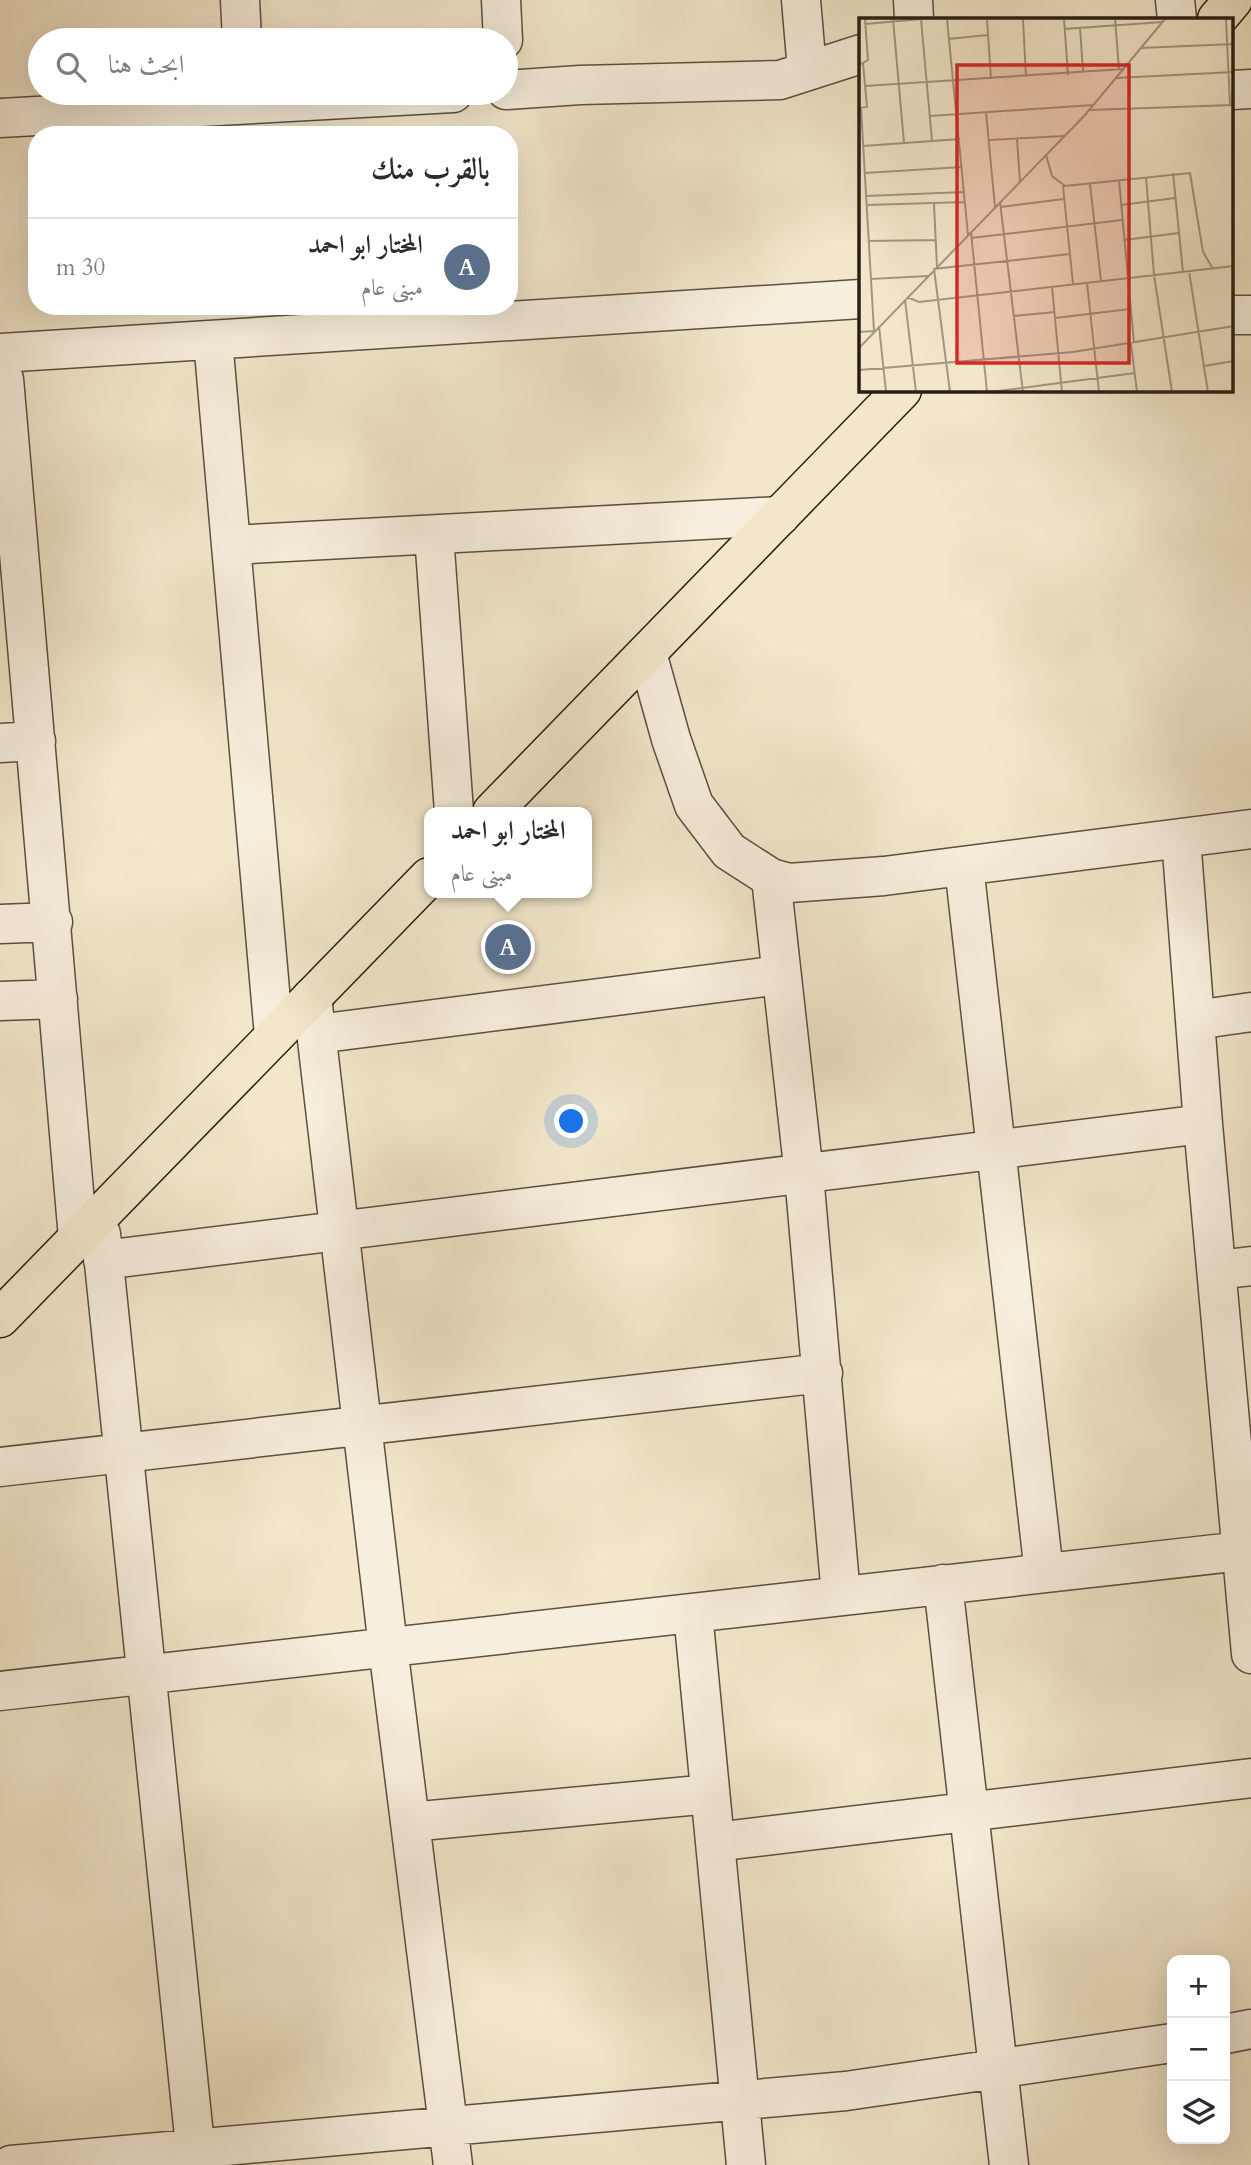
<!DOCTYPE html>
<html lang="ar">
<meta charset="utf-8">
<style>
body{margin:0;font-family:Cardo,Amiri,serif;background:#f2f2f3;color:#2b2b33;direction:rtl}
.controls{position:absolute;right:21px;bottom:21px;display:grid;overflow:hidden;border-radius:14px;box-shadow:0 7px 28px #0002}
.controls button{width:63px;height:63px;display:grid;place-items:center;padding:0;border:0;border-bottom:2px solid #e1e1e2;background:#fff;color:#2b2b33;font:35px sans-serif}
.you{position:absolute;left:572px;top:1122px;width:24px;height:24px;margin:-18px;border:5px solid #fff;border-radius:50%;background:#1a73e8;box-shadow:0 0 0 10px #1a73e833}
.badge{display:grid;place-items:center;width:46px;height:46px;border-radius:50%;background:#2563eb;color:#fff;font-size:23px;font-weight:700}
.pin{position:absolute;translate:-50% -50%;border:4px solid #fff;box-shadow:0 2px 7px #0006}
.popup{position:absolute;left:424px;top:807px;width:168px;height:91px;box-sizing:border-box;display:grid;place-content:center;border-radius:14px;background:#fff;filter:drop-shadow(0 2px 5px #0005);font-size:23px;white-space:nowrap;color:#7c7c81}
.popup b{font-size:26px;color:#2b2b33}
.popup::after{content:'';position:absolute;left:50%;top:100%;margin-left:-14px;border:14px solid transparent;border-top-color:#fff}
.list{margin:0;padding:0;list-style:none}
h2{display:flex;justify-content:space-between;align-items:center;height:91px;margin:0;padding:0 28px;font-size:30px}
h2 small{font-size:23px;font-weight:400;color:#7c7c81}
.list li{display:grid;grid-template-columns:46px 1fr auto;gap:21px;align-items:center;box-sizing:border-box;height:98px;padding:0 28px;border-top:2px solid #e1e1e2}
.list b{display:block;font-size:26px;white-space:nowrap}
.list p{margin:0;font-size:23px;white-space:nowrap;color:#7c7c81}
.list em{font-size:23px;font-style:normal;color:#7c7c81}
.icon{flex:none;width:38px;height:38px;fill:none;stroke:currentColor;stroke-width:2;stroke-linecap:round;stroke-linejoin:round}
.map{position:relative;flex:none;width:1251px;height:2165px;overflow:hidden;direction:ltr}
.search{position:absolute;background:#fff;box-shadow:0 7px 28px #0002;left:28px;top:28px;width:490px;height:77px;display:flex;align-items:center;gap:18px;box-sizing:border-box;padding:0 24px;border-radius:38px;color:#7c7c81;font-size:26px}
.panel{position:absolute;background:#fff;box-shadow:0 7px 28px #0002;left:28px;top:126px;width:490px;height:189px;border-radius:28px;direction:rtl}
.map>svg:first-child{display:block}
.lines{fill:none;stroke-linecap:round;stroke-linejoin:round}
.minor-casing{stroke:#5b5042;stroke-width:41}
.major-casing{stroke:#291e15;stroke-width:41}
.minor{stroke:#f7efdd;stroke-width:38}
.major{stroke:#f2e7cb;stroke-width:38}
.inset-road{fill:none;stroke:#a29782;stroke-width:2}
.view{fill:#d62828;fill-opacity:0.15;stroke:#d62828;stroke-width:3.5}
.inset-edge{fill:none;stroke:#291e15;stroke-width:3.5}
</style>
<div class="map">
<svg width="1251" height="2165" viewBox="0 0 1251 2165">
<rect width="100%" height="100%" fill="#f2e7cb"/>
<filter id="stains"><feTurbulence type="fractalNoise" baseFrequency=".00286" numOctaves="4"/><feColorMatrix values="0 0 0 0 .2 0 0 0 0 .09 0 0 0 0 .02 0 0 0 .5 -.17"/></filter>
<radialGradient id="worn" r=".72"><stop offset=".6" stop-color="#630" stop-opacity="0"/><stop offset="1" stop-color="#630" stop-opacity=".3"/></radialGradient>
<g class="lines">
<!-- minor casing -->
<g class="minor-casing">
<path id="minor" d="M240,0L242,40
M501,0L503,40
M801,0L807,70
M913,0L914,19
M1175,0L1177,19
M506,90L580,85L780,80L861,54
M1232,90L1251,89
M0,118L453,93
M1232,315H1251
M213,340L274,1036
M0,353L861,299
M0,374L4,379L78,1238
M434,535L454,812
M231,545L780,516
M647,653L671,739L694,805L729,851L771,878L789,883L884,876L1251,829
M0,743L36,741
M1181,838L1203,1124L1251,1654
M964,866L1044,1573
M771,878L804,1175L841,1596
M0,924L53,922
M312,997L388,1647L453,2165
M0,1001L58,999
M1195,1020L1251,1012
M317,1034L781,975
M101,1234L197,2165
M103,1260L1203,1124
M1217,1270L1251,1266
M0,1467L823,1373
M943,1584L1009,2165
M693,1613L746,2165
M0,1691L1251,1550
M410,1822L710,1794
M715,1842L1251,1778
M1225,2034L1251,2029
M11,2165L846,2091L1172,2043"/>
</g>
<!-- major casing -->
<g class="major-casing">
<path id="major" d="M1217,19L1233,0
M492,812L902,390
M0,1318L429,877"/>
</g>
<!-- minor -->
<use href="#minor" class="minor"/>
<!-- major -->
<use href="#major" class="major"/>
</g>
<!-- overview -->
<g transform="translate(859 18)">
<rect width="374" height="374" fill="#f2e7cb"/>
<path class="inset-road" d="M34,1L45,125M62,1L73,123M88,1L109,217M128,1L132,61M164,1L167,59M205,1L209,57M256,1L260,51M367,1L371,87M6,6L63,1M221,10L224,53M205,11L304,4M89,21L129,17M281,30L375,26M4,45L9,42L6,1M0,46L4,45L8,89L0,90M257,60L375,54M6,68L264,51M230,92L375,87M127,94L136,189M71,98L234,87M158,121L161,164M130,122L205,118M4,128L101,121M187,137L193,158L206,168L331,155L344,234L354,251M6,155L103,149M314,155L324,254M287,159L295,257L313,374M260,162L275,325M231,166L242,263M204,168L214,266M7,178L105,174M141,184L164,374M75,186L78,249M8,187L106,184M262,187L316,180M142,189L205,181M112,214L128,374M112,220L263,202M265,222L320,215M10,223L77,222M330,253L349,374M11,261L69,258M228,265L240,374M193,269L203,374M48,279L60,284L375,248M46,282L57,374M154,298L196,294M196,300L271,291M20,308L27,374M0,314L15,313L2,90M272,326L278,374M0,330L226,97L306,1M345,348L375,343M0,352L214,334L375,308M91,374L75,251L211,236M132,374L276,355"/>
<path class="view" d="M98,47H270V345H98Z"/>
<rect width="374" height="374" class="inset-edge"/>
</g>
<rect width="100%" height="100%" filter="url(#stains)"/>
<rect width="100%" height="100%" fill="url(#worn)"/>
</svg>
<div class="controls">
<button>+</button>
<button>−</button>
<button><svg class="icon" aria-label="layers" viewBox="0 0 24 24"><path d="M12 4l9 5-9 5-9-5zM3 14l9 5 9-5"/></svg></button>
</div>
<div class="you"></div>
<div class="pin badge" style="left:508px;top:947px;background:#5c6f8a">A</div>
<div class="popup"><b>المختار ابو احمد</b>مبنى عام</div>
<div class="search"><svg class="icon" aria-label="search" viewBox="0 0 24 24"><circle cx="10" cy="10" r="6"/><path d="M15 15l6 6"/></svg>ابحث هنا</div>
<section class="panel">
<h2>بالقرب منك<small></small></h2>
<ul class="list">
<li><span class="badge" style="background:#5c6f8a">A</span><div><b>المختار ابو احمد</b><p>مبنى عام</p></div><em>30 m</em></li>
</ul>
</section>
</div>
